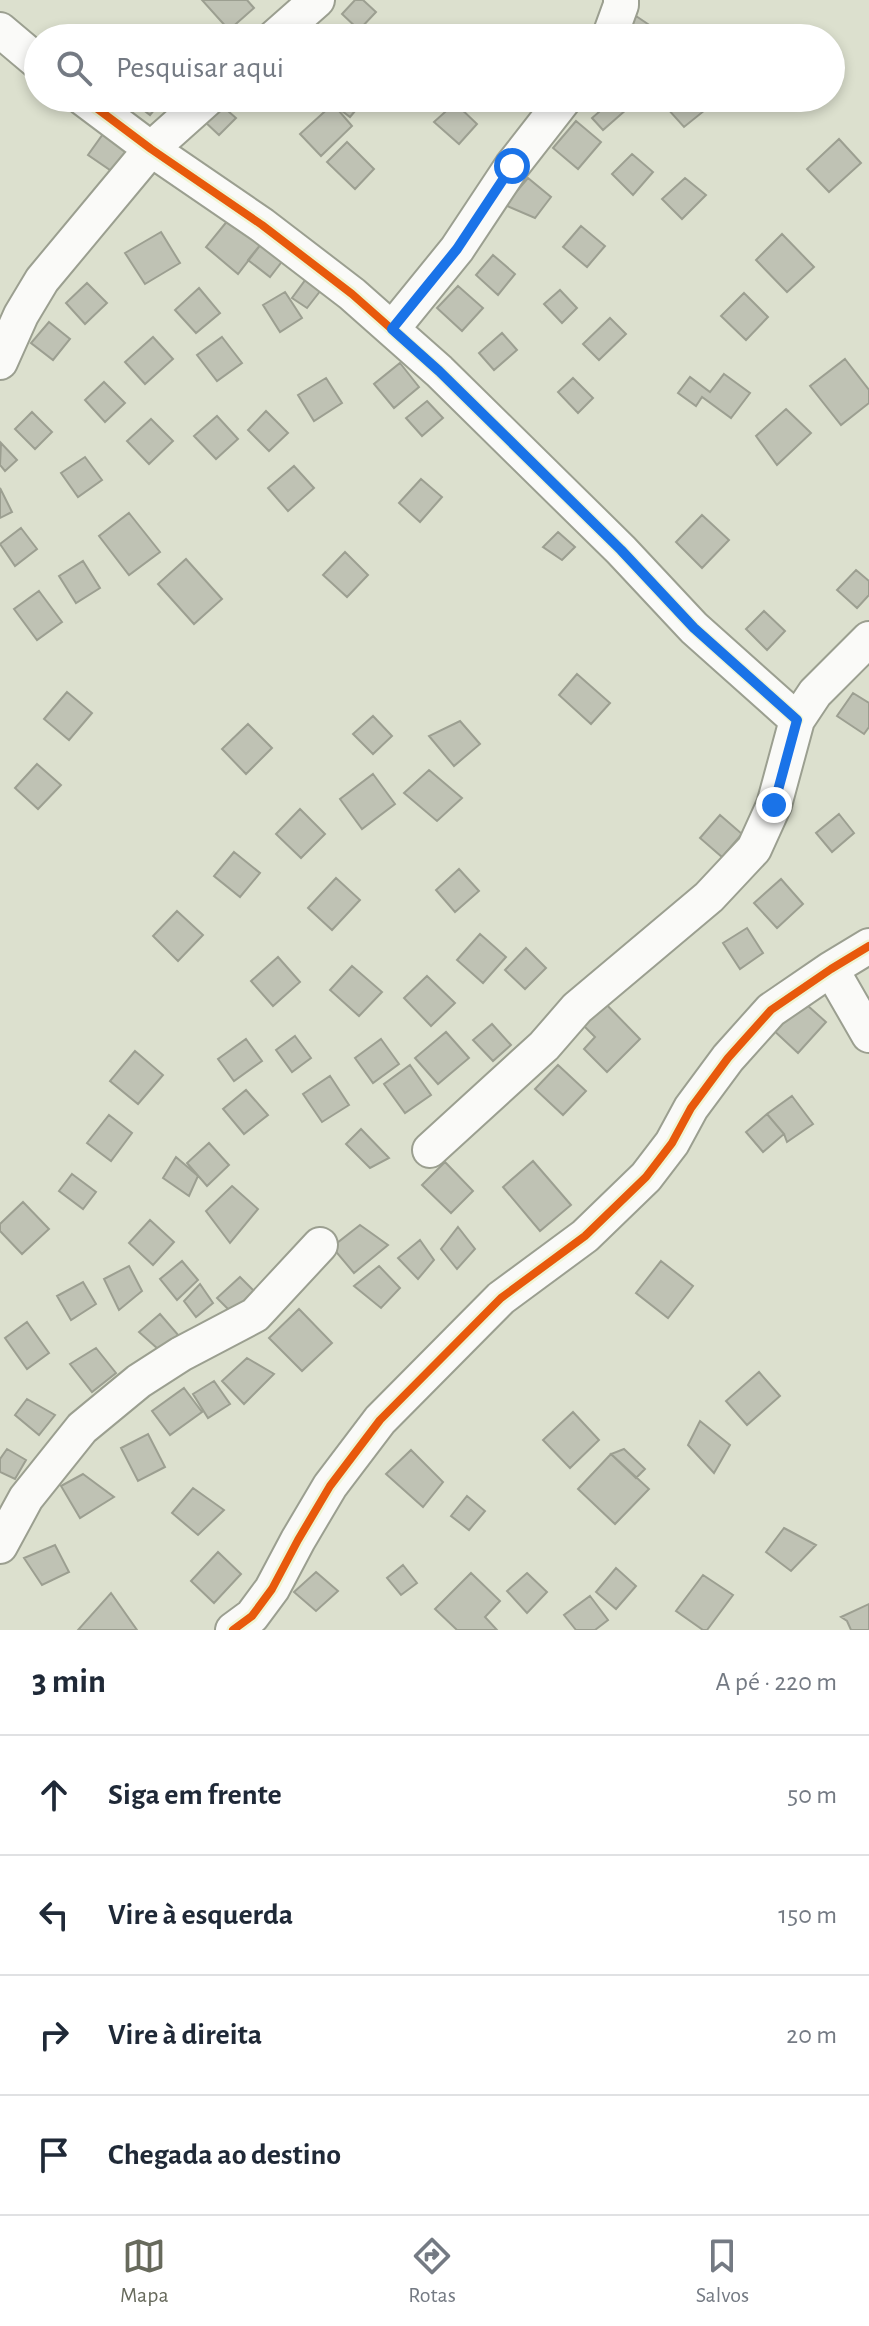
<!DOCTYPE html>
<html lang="pt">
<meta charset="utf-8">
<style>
body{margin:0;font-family:"Alegreya Sans",sans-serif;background:#f2f2f3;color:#1f2937}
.stop{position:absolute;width:24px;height:24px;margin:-18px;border:6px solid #1a73e8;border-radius:50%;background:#fff}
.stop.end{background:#1a73e8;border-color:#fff;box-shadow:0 2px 8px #0008}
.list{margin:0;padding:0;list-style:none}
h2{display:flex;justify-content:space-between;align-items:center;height:104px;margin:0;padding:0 32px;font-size:34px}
h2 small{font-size:26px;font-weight:400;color:#747a83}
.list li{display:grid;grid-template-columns:52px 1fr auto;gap:24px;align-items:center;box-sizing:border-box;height:120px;padding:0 32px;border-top:2px solid #e0e1e3}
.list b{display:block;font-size:30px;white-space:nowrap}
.list em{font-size:26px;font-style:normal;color:#747a83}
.icon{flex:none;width:44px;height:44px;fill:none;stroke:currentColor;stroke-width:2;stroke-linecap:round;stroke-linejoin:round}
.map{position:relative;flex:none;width:869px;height:1630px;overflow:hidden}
.search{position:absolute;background:#fff;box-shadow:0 4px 12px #0003;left:24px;right:24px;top:24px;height:88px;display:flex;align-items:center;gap:20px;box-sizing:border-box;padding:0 28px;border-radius:44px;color:#747a83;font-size:30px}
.sheet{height:584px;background:#fff}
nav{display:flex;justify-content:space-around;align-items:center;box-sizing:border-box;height:112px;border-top:2px solid #e0e1e3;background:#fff;font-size:22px;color:#747a83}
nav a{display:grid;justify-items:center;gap:4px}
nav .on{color:#676a5c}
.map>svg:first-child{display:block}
.building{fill:#bfc2b4;stroke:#9c9f91;stroke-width:2}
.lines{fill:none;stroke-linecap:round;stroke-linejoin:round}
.minor-casing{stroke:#9b9f90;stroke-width:38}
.minor{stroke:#fafaf8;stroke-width:34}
.cycleway-casing{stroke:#eef5d4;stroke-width:13}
.cycleway{stroke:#e8590c;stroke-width:8}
.route{stroke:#1a73e8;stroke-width:10}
</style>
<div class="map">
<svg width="869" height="1630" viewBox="0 0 869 1630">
<rect width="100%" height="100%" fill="#dce0ce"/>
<!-- building -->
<path class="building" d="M202,0H247L254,8L229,30Z
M355,0H363L376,12L359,30L342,14Z
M636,16L667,37V38H621Z
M128,98H164L150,115Z
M338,98H364L365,99L350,117L333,104Z
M615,98L627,109L603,130L592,118Z
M678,98H702L710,106L684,127L666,107Z
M455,103L477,124L459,144L434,122Z
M220,104L236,118L219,135L204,121Z
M333,104L352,126L321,156L300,134Z
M576,121L601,142L578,169L553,148Z
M108,127L132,144L113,172L88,155Z
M839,139L861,163L829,192L807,169Z
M347,142L374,169L355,189L327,162Z
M632,154L653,172L633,195L612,174Z
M528,178L551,197L535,218L505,205Z
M685,178L706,195L682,219L662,199Z
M233,214L265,239L238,274L206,247Z
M581,226L605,246L587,267L563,247Z
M161,232L180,263L145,284L125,253Z
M782,234L814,267L787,292L756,260Z
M265,239L287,255L270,277L248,260Z
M493,255L515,274L498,295L476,275Z
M306,279L321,290L307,308L292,298Z
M87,283L107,303L85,324L66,303Z
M458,286L483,308L462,331L437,308Z
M199,288L220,313L196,333L175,310Z
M560,290L577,308L562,323L544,304Z
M285,292L302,318L280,332L263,305Z
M744,293L768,317L746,340L721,316Z
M610,318L626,334L599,360L583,344Z
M49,322L70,339L53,360L31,343Z
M502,333L517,350L494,370L479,353Z
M153,337L173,359L145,384L125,362Z
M222,337L242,363L217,381L197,355Z
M845,359L869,390V403L841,425L810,386Z
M400,363L419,387L394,408L374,384Z
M724,374L750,393L731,418L702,397L696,406L678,393L690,377L710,392Z
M326,378L342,403L314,421L298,395Z
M573,378L593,398L578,413L558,392Z
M104,382L125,403L105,422L85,400Z
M427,401L443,418L422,436L406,418Z
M786,409L811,433L777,465L756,436Z
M266,411L288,433L269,451L248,430Z
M32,412L52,432L35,449L15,429Z
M217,416L238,439L216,459L194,436Z
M151,419L173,441L149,464L127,441Z
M1,443L17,460L5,471L0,465Z
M85,457L102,480L78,497L61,473Z
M294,466L314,488L288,511L268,488Z
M421,479L442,497L420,522L399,503Z
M0,488L12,512L0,518Z
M129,513L160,552L129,575L99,536Z
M702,515L729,540L702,568L676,542Z
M21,528L37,549L15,566L0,544Z
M558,532L575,547L562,560L543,547Z
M345,552L368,575L347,597L323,575Z
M186,559L222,599L194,624L158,584Z
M83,561L100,588L76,603L59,576Z
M856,570L869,581V595L857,608L837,590Z
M39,591L62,622L37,640L14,609Z
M764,611L785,631L767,650L746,629Z
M577,674L610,703L591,724L559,695Z
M67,692L92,713L69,740L44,719Z
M853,693L869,703V727L864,734L837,716Z
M373,716L392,736L373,754L353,734Z
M460,721L480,744L454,766L429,736Z
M248,724L272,748L246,774L222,749Z
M37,764L61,785L38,809L15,788Z
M429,770L462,798L437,821L404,793Z
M373,774L395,804L362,829L340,799Z
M300,809L325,834L301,858L276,834Z
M839,814L854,833L832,852L816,833Z
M720,815L742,834L722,857L700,838Z
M234,852L260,873L240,897L214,876Z
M459,869L479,891L455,912L436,890Z
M336,878L360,900L332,930L308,908Z
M781,879L803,904L777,928L754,903Z
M177,911L203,935L178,961L153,936Z
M747,928L763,953L740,969L723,943Z
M480,934L506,957L483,983L457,960Z
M526,948L546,968L525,989L505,970Z
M278,957L300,982L273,1006L251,981Z
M352,966L382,992L359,1016L330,990Z
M427,976L455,1003L431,1026L404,998Z
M798,997L826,1022L798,1053L770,1027Z
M600,998L640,1039L607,1072L584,1049L595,1037L578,1020Z
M492,1024L511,1045L493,1061L473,1040Z
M446,1032L469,1058L438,1084L415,1058Z
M295,1036L311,1058L292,1072L276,1050Z
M246,1039L262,1061L234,1081L218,1059Z
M381,1039L399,1064L373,1083L355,1058Z
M135,1051L163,1075L138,1104L110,1081Z
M410,1065L431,1095L405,1113L384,1084Z
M558,1065L586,1091L563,1115L535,1089Z
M330,1076L349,1105L322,1122L303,1094Z
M246,1090L268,1115L244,1134L223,1109Z
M792,1096L813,1124L787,1142L784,1134L767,1114Z
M767,1114L784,1134L763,1152L746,1132Z
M109,1115L132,1133L111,1161L87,1143Z
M361,1129L389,1158L370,1168L346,1144Z
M209,1143L229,1165L207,1186L187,1163Z
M176,1157L198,1176L189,1196L163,1178Z
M533,1161L571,1205L540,1231L503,1187Z
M445,1162L473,1191L451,1213L422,1185Z
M72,1174L96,1192L83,1209L59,1191Z
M232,1186L258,1209L230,1243L206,1211Z
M23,1202L49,1229L22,1254L0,1231V1224Z
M150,1220L174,1242L153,1265L129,1243Z
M360,1225L388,1245L354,1273L332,1247Z
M458,1227L475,1249L457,1269L441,1249Z
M420,1240L434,1260L418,1279L398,1258Z
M182,1261L198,1280L177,1300L160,1279Z
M661,1261L693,1286L668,1318L636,1293Z
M129,1266L142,1291L119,1310L104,1279Z
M379,1266L400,1288L381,1308L354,1286Z
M240,1277L256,1293L234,1315L217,1298Z
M83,1282L96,1304L71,1320L57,1296Z
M200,1284L213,1303L196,1317L184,1301Z
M299,1309L332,1343L302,1371L269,1338Z
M160,1314L179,1336L158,1349L139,1332Z
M27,1322L49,1353L27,1369L5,1338Z
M96,1348L116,1373L92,1392L70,1364Z
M247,1358L274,1374L244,1404L222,1381Z
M759,1372L780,1396L747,1425L726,1401Z
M214,1381L230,1404L208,1418L193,1394Z
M184,1388L202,1412L170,1435L152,1411Z
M27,1399L55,1415L39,1435L15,1415Z
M573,1412L599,1440L570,1468L543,1440Z
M700,1421L730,1445L714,1473L688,1445Z
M148,1434L165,1467L138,1481L121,1448Z
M7,1449L26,1460L15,1479L0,1472V1459Z
M624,1449L645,1469L636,1478L611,1454Z
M411,1450L443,1482L423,1507L386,1474Z
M611,1454L649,1489L615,1524L578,1489Z
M83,1474L114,1497L80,1518L61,1486Z
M193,1488L224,1510L198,1535L172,1513Z
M467,1496L485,1511L469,1530L451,1516Z
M784,1528L816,1545L791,1571L766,1552Z
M55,1545L69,1572L42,1585L24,1558Z
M218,1552L241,1574L214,1603L191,1581Z
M403,1565L417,1583L401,1595L387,1578Z
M616,1568L636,1586L616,1609L596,1592Z
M316,1572L338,1591L316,1611L294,1592Z
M471,1573L500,1601L485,1617L497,1630H457L435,1609Z
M527,1573L547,1592L527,1613L507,1591Z
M703,1575L733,1595L707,1630H703L676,1611Z
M111,1593L137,1630H78Z
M590,1596L608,1620L595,1630H576L564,1615Z
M869,1604V1630H851L847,1621L841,1617Z"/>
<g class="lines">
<!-- minor casing -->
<g class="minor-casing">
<path id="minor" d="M0,30L38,62
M274,38L317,0
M609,38L621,5V0
M83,98L151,149L262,225L352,294L439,371L621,550L694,628L797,720
M392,329L457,249L512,166L565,98
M0,362L21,315L42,280L151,149L208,98
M831,969L869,1035
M430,1150L544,1046L577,1008L709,897L754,849L774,805L797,720L815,693L869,639
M0,1546L26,1498L82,1428L139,1381L181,1354L255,1315L320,1245
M233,1630L252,1616L272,1589L298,1540L330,1486L380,1420L501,1298L585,1236L646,1177L672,1143L691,1108L728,1058L771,1010L831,969L869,946"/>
</g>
<!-- minor -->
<use href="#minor" class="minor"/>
<!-- cycleway casing -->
<g class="cycleway-casing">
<path id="cycleway" d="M83,98L151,149L262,225L352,294L439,371L621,550L694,628L797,720
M233,1630L252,1616L272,1589L298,1540L330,1486L380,1420L501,1298L585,1236L646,1177L672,1143L691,1108L728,1058L771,1010L831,969L869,946"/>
</g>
<!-- cycleway -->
<use href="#cycleway" class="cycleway"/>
</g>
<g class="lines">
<!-- route -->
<path class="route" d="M512,166L457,249L392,329L439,371L621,550L694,628L797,720L774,805"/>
</g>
</svg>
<div class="stop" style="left:512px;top:166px"></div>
<div class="stop end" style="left:774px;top:805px"></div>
<div class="search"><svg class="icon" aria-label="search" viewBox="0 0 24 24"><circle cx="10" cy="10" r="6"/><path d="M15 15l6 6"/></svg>Pesquisar aqui</div>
</div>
<section class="sheet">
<h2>3 min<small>A pé · 220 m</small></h2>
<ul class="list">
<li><svg class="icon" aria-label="ahead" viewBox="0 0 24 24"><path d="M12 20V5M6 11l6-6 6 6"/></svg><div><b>Siga em frente</b></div><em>50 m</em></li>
<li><svg class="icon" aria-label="left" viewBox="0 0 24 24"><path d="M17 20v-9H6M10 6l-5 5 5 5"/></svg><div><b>Vire à esquerda</b></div><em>150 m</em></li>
<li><svg class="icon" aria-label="right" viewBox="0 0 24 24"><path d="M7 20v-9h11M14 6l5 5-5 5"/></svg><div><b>Vire à direita</b></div><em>20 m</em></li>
<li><svg class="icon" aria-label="arrive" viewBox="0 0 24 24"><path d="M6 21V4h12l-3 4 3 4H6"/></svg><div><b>Chegada ao destino</b></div></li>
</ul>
</section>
<nav>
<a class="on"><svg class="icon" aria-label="map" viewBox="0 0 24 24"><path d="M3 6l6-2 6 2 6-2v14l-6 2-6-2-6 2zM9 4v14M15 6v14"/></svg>Mapa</a>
<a><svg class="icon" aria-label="directions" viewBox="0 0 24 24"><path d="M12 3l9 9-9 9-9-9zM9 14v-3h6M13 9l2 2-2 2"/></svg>Rotas</a>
<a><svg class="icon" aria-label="saved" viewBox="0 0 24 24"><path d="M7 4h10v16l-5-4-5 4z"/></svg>Salvos</a>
</nav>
